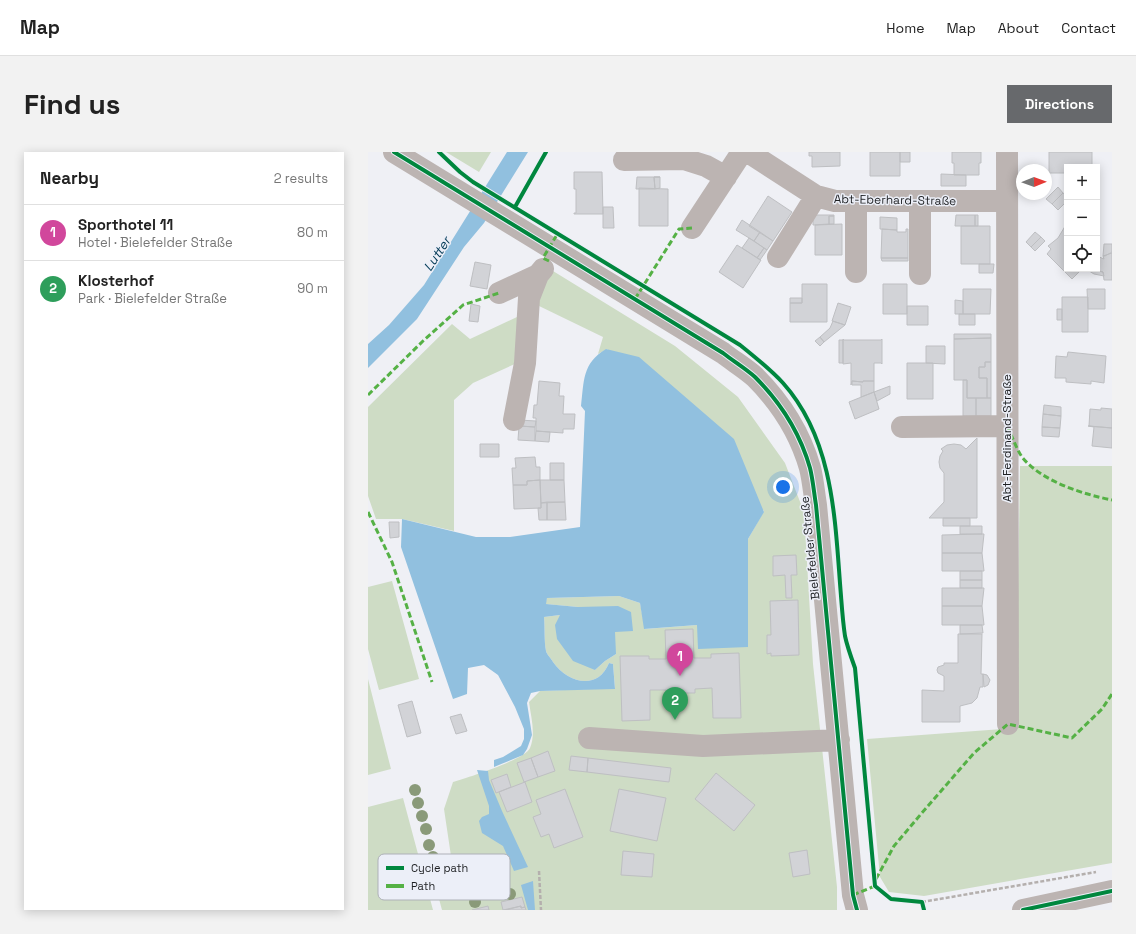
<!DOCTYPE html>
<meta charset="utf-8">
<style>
body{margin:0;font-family:"Space Grotesk",sans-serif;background:#f2f2f2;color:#222}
.controls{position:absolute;right:12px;top:12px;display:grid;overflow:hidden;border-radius:0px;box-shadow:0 2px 10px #0003}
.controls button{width:36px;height:36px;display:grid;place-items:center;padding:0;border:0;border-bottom:1px solid #e0e0e0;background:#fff;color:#222;font:20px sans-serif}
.compass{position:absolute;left:648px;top:12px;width:36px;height:36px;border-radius:50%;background:#fff;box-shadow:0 2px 10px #0003;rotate:89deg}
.you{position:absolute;left:415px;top:335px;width:14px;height:14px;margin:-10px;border:3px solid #fff;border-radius:50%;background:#1a73e8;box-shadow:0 0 0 6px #1a73e833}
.badge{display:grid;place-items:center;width:26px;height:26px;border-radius:50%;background:#67696c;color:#fff;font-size:13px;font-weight:700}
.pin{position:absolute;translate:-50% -33px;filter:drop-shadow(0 1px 2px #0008)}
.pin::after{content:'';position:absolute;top:21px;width:14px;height:12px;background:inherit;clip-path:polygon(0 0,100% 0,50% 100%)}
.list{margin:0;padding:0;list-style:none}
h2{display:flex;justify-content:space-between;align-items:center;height:52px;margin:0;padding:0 16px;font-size:17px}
h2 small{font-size:13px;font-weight:400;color:#767676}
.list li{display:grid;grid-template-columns:26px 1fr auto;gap:12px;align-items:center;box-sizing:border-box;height:56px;padding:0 16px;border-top:1px solid #e0e0e0}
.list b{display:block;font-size:15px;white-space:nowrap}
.list p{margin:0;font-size:13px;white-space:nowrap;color:#767676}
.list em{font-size:13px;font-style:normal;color:#767676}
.icon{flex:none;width:22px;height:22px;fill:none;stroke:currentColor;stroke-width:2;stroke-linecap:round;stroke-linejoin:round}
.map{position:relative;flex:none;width:744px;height:758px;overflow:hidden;border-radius:0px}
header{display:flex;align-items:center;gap:24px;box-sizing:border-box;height:56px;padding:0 20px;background:#fff;border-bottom:1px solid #e0e0e0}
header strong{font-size:19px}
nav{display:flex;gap:22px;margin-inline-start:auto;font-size:14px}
.intro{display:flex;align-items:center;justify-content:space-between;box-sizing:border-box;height:96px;padding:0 24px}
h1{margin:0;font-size:28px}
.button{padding:10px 18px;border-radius:0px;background:#67696c;color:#fff;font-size:14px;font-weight:700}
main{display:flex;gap:24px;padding:0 24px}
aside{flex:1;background:#fff;border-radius:0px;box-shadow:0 2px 10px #0003}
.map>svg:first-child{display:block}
.green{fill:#cedcc5}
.water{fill:#91c0df}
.building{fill:#d2d3d7;stroke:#bebfc2}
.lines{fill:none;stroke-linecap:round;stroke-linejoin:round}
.path{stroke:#b4afad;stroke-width:2.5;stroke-dasharray:4 2;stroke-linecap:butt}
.minor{stroke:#bcb4b2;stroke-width:22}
.quiet{stroke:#55b145;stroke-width:3;stroke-dasharray:6 3;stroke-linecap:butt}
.cycleway-casing{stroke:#eceff8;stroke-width:6}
.cycleway{stroke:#00873e;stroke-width:4}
.tree{fill:#8a9a79}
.labels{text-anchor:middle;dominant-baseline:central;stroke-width:3;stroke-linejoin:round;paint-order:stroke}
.street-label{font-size:12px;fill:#1e2023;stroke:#eceff8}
.water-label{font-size:13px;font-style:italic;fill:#003955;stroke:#eceff8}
.key{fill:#eceff8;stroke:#aeb1b8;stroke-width:1}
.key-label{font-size:11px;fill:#1e2023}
</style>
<header>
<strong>Map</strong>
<nav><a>Home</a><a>Map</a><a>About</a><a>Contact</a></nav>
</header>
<div class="intro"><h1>Find us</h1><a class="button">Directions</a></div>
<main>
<aside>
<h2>Nearby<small>2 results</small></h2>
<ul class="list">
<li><span class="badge" style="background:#d1479c">1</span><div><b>Sporthotel 11</b><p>Hotel · Bielefelder Straße</p></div><em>80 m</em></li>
<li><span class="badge" style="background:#2e9e5b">2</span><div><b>Klosterhof</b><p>Park · Bielefelder Straße</p></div><em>90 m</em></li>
</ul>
</aside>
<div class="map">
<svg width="744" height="758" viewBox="0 0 744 758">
<rect width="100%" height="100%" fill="#eff0f5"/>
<!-- green -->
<path class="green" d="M78,0H123L111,20Z
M185,119L307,194L370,245L417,311L436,360L445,512L469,735V758H74L61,710L83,704L76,657L85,630C99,626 158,607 162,596C168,582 163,565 161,550L172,539L247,536L245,512L241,511C229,540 199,530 185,510C183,506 179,503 178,499C176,489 177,475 176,465L192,463L227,518L237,509L248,502L210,455L177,452L179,446L251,444L272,451L277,477L329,473L380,495V387L396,359L239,197L230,202L235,185L169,153L171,136Z
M149,165V211L105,231L86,248V379L34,367H8L0,344V255L84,172L102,187Z
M652,314H744V711L556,744L521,740L512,725L499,587L648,576Z
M24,429L51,527L11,538L0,497V435Z
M0,527L23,617L0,623Z
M35,646L65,758H0V655Z"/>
<!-- water -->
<path class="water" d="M139,0H160L116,71L96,95L49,167L0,216V192L21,173L56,133Z
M238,197L271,205L366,287L396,360L380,387V495L330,497L329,473L276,477L272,451L251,444L179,446L178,452L210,455L250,454L263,460L265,479L247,480L248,502L237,509L227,518L205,509L189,487L187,473L192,463L176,465C177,475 176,489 178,499C179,503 183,506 185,510C199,530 229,540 241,511L245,512L247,537L172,539L163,541L159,551L164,583L159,597L155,603L126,615V608L135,605L153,594L156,587V577L147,555L130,523L116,513L100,516L99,542L85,547L33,395L34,367L108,385H142L212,375L217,259L213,254C216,230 214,211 238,197Z
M109,618L120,619L121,628L134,659L160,715L146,719L135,694L114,681L111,669L114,665L121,662V654Z
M165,729L167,758H160L153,733Z"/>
<!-- building -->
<path class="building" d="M441,0H472V14L444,15V4H441Z
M502,0H532V24H502Z
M532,0H542V10H532Z
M584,0H613V11H611V23H586V11H584Z
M681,0H724V15H699V21H681Z
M206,20H234L235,62H206V61H208V37H206Z
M573,22L598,23V34H573Z
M269,25H292H286L287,37H268Z
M286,25H292V36L287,37Z
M690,35L695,41L684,52L678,47Z
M271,36L300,37V74H271Z
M695,41L699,44V49L690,58L684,52Z
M400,44L424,60L405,89L381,74Z
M235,55H245L246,76H235Z
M445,63H466V64H461V72L445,73Z
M588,63H607V74H587Z
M607,63H610V74H607Z
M461,64H466V72H461Z
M512,65L529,66V78L512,77Z
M374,68L392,80L386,89L368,78Z
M699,71V117H714L704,127L679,102L683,97L680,94L690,86Z
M474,72V103H447V73Z
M593,74H622V112H593Z
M514,77L529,78V80H538V77H540V106H513Z
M392,80L405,89L399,98L386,89Z
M667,80L673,85L663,95L658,90Z
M673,85L677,89L667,99L663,95Z
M381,86L396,96L389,106L374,96Z
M736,92H744V100L737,104H735Z
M369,93L393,108L375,136L351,120Z
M396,96L399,98L392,108L389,106Z
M744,101V128H736L735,120L723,117H729V104L736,107L735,104Z
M513,106H540V109H514Z
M107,110L123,113L119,137L102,134Z
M611,112H626L625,121H611Z
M718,117H723L735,120L736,124L726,122Z
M434,132H459V170H422V151H434Z
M515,132H539V162H515Z
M595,137H623L622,162H595Z
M719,137H737V157H720Z
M694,145H720V180H694Z
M422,146H434V151H422Z
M587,148L595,149V162H587Z
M470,151L483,155L477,173L464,169Z
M103,152L112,154L110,170L101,169Z
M539,154H560V173H539Z
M689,157H694V168H689Z
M591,162H607V173H591Z
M465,169L477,173L456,190L452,185L462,176Z
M586,182H623V186L586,187Z
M452,185L456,190L452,194L447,189Z
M623,186V210H617V215H611V226H619V246H599V228H586V187Z
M475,187L476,188H513L514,187V212L513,211H506V229H495V230L484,229L483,233V211L475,212Z
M471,188H475V211H471Z
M558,194H577V212L558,211Z
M700,200L738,204L736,231L723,229V232L698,230V226H687L688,204L699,205Z
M617,210H623V246H619V226H611V215H617Z
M539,211H565V247H539Z
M595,228H599V246H608V264H595Z
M171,229L192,231L191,244H196L195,262H207L206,277H195V281L168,279V266H165L166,253H169Z
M484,229L495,230V229H506V240L493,245V233H484Z
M522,234V242L509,249L506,240Z
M506,240L511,257L487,267L481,250Z
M608,246H623V264H608Z
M676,253L693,255V264L675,262Z
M733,256L744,257V276L721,274L722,257L733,258Z
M675,262L693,264L692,276L674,275Z
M151,268L168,269L167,275L151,274Z
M151,274L167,275V289L150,288Z
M720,274L744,276V296L724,294L726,275Z
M674,275L692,276L691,285L674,284Z
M168,279L182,280L181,290L167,289Z
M609,286V366H561L576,350V321L572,316L571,310L572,304L575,299L573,297L579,293L586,292L593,293L598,297Z
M112,292H131V305H112Z
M167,305L168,315H172V328L159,329V333H145L144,316H148L147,306Z
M182,311H196V328H182Z
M172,328H196L197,350L173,351Z
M172,328L173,356L146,357L145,333H159V329Z
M179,350H197L198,368H179Z
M179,350V368H171L170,356H173V351Z
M575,366H602V374H575Z
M21,370H31V385L22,386Z
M592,374H614V382H592Z
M614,382H616L614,401H574V383Z
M574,401H614L616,419H574Z
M428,403L429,423H423L424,446H418L417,423L405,424V404Z
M592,419H614V428H592Z
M592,428H614V436H592Z
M574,436H616L614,454H574Z
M430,448L431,503L403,504V501L399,502V483H403L402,449Z
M574,454H614L616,473H574Z
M592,473H614L615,481L592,482Z
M325,477L326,506H343V502L371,501L373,566H345L344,536L327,537V541H316V546H309V541L298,542V538H282V568L254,569L252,504H281V507H298L297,478Z
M590,482H614L613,522H615V535H612L609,546L604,551L592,554V570H554V538L576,539V524L570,521L569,518L570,515L576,513V511H590Z
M615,522L619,523L622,528L620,533L616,535Z
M44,549L53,581L39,585L30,553Z
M93,562L99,579L88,582L82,565Z
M180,599L187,619L170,625L163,606Z
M203,604L220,606L219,620L201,618Z
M163,606L170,625L156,630L149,611Z
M220,606L303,616L301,630L219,620Z
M348,621L387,653L366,679L327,647Z
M139,622L143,635L128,641L123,628Z
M157,630L164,650L139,660L131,640Z
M197,637L215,685L186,696L181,682L173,685L165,665L173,662L168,648Z
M251,637L298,646L289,689L242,679Z
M439,698L442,722L425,725L421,701Z
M255,699L286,702L284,725L253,723Z
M154,745L157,755L153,756V754L135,758L133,750Z
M120,754L121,758H104Z
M153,754V756L157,755L158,758H138Z"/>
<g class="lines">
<!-- path -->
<path class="path" d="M171,719L173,758
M554,750L728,720"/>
<!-- minor -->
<path class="minor" d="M26,0L355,201C365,209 377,216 387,225C413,251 432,281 442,316C445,328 446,341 448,353L485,743L489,758
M380,0L448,44L467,49H639
M639,0L640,572
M256,8L316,7L338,14L358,25
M488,50V120
M552,50V122
M324,76L374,0
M410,105L448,44
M131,141L170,123L175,117
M146,268L157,211L161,146L170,123
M534,275L639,274
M221,586L335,594L471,588
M655,758L744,739"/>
<!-- quiet -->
<path class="quiet" d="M181,109L175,106L190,81
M267,147L311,77L324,76
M0,243L55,189L95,153L131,141
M639,274C644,284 648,296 654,305C673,329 714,342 744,348
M0,360L24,410L64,530
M508,727L526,694L553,662L606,601L640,572L704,586L734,557L744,542
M485,743L507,734"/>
<!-- cycleway casing -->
<g class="cycleway-casing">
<path id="cycleway" d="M26,0L355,201C365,209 377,216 387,225C413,251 432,281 442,316C445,328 446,341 448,353L485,743L489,758
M71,0L92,20L105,30L372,193C387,205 402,217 415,231C467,289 467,372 473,444C474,457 475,471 477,484C479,494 483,505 487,516L507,734L523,747L554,750L556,758
M147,55L178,0
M655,758L744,739"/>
</g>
<!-- cycleway -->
<use href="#cycleway" class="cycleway"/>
</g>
<!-- trees -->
<g class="tree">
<circle cx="47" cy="638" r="6"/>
<circle cx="50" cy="651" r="6"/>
<circle cx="54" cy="664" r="6"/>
<circle cx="58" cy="677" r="6"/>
<circle cx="61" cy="693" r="6"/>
<circle cx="65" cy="705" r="6"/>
<circle cx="142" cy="742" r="6"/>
<circle cx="107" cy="750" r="6"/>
</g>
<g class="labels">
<!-- street labels -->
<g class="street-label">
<text transform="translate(527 48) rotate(1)">Abt-Eberhard-Straße</text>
<text transform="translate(639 286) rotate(-90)">Abt-Ferdinand-Straße</text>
<text transform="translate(442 396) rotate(-96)">Bielefelder Straße</text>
</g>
<!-- water labels -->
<g class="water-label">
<text transform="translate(69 102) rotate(-57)">Lutter</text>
</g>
</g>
<!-- legend -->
<rect x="10" y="702" width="132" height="46" rx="6" class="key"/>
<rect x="18" y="714" width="18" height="4" fill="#00873e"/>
<rect x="18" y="732" width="18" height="4" fill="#55b145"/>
<g class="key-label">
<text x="43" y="720">Cycle path</text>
<text x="43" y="738">Path</text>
</g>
</svg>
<div class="controls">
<button>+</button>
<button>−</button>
<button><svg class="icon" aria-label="locate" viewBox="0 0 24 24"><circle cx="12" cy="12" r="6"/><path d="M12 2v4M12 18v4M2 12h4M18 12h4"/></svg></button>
</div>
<svg class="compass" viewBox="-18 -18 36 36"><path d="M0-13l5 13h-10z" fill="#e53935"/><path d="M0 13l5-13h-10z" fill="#767676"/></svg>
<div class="you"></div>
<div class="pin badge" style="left:312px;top:524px;background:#d1479c">1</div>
<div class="pin badge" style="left:307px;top:568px;background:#2e9e5b">2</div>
</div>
</main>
